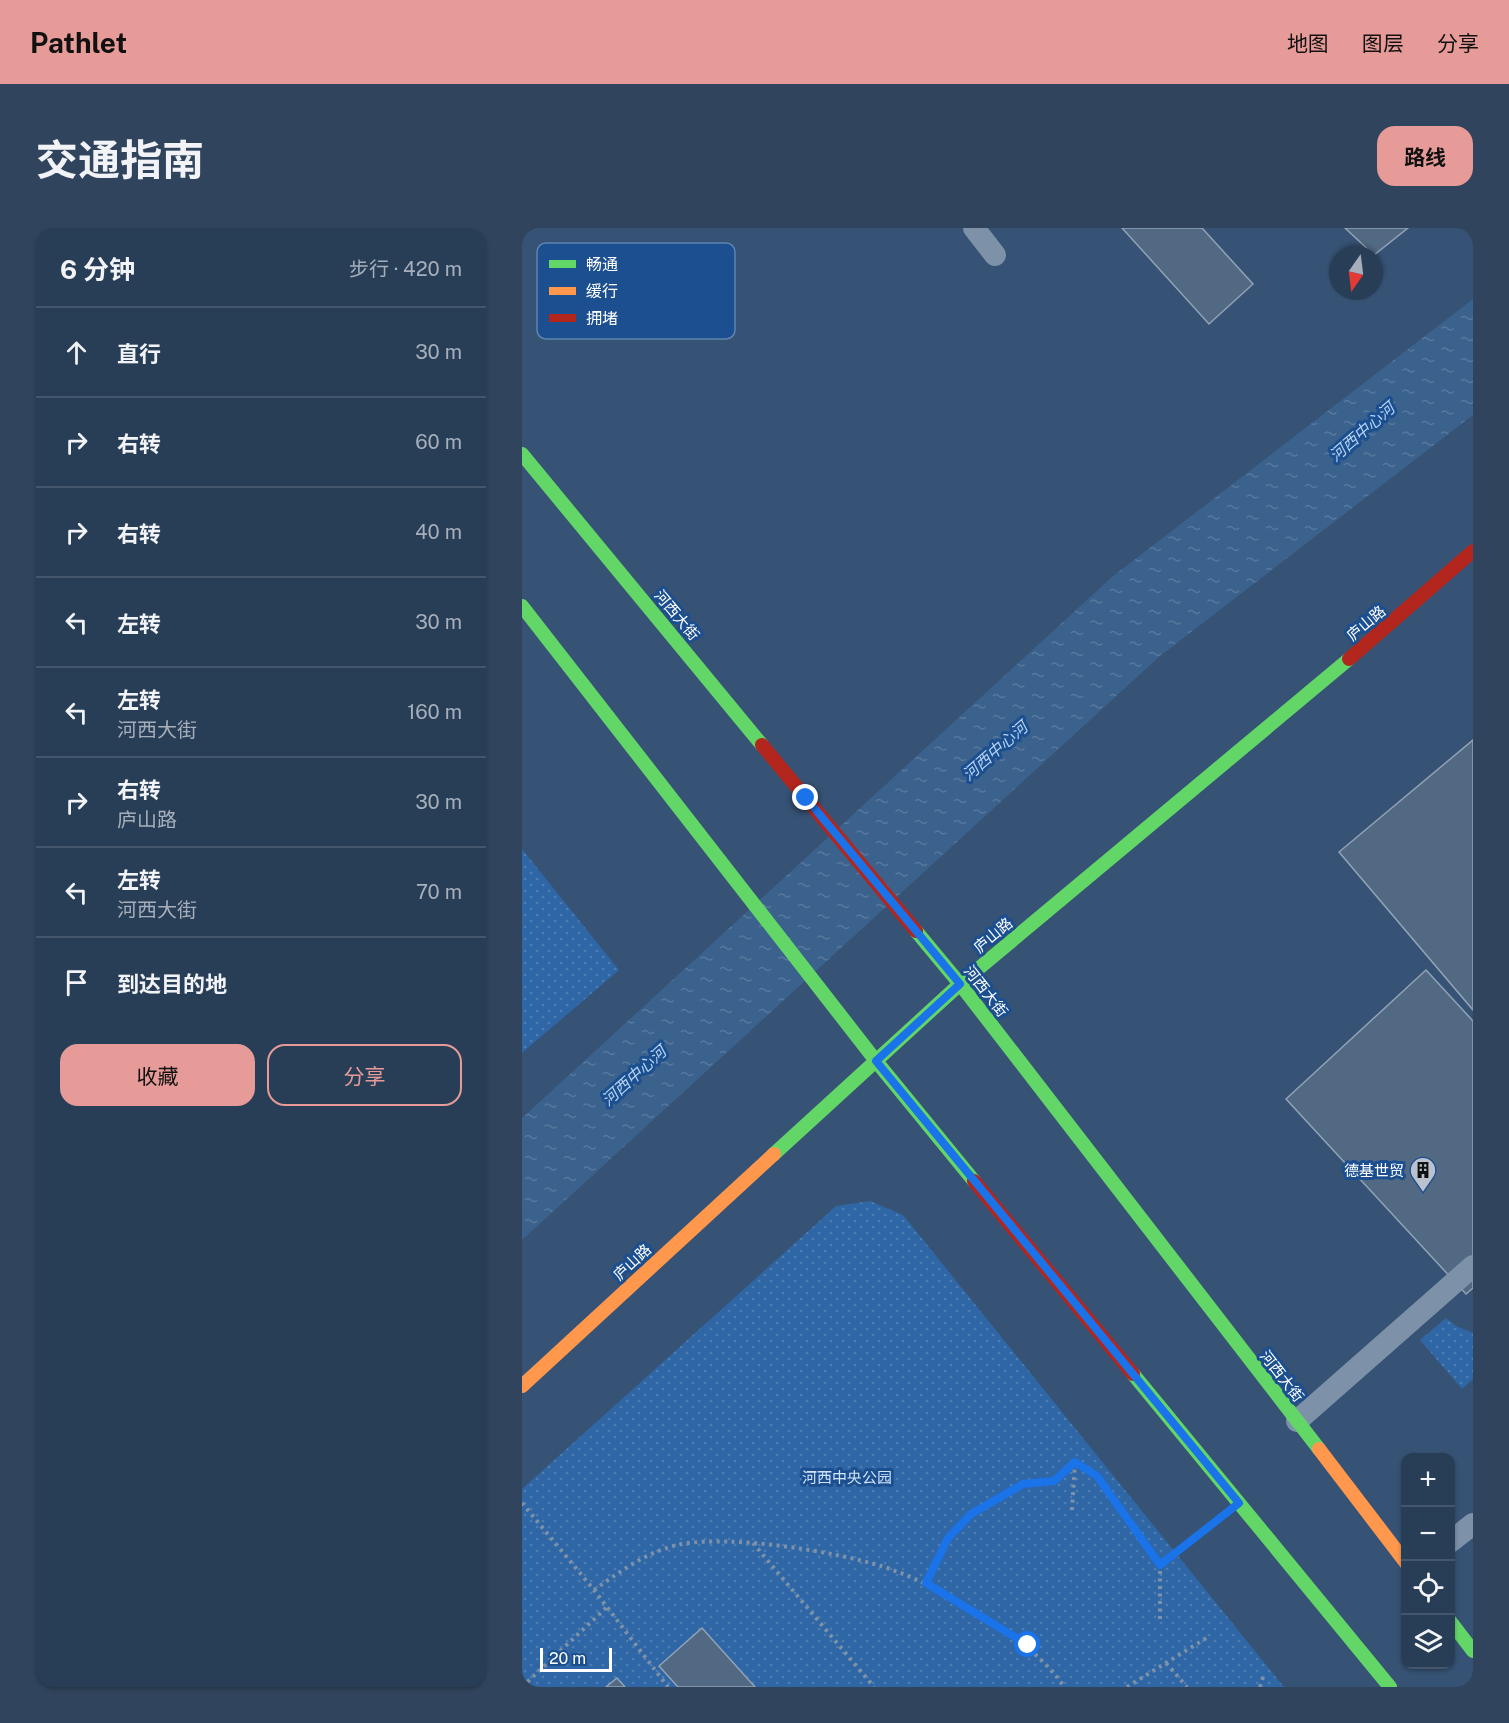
<!DOCTYPE html>
<html lang="zh">
<meta charset="utf-8">
<style>
body{margin:0;font-family:"Public Sans","Noto Sans SC",sans-serif;background:#30455d;color:#f1f3f6}
.controls{position:absolute;right:18px;bottom:18px;display:grid;overflow:hidden;border-radius:12px;box-shadow:0 2px 4px #0004}
.controls button{width:54px;height:54px;display:grid;place-items:center;padding:0;border:0;border-bottom:2px solid #44576d;background:#283e57;color:#f1f3f6;font:30px sans-serif}
.compass{position:absolute;left:807px;top:18px;width:54px;height:54px;border-radius:50%;background:#283e57;box-shadow:0 2px 4px #0004;rotate:194deg}
.scale{position:absolute;left:18px;bottom:15px;width:72px;box-sizing:border-box;padding-left:6px;border:3px solid #fff;border-top:0;font-size:16px;line-height:21px;white-space:nowrap;color:#fff;-webkit-text-stroke:4px #1b4f8f;paint-order:stroke}
.stop{position:absolute;width:18px;height:18px;margin:-14px;border:4px solid #1a73e8;border-radius:50%;background:#fff}
.stop.end{background:#1a73e8;border-color:#fff;box-shadow:0 2px 6px #0008}
.list{margin:0;padding:0;list-style:none}
h2{display:flex;justify-content:space-between;align-items:center;height:78px;margin:0;padding:0 24px;font-size:26px}
h2 small{font-size:20px;font-weight:400;color:#a5aeba}
.list li{display:grid;grid-template-columns:39px 1fr auto;gap:18px;align-items:center;box-sizing:border-box;height:90px;padding:0 24px;border-top:2px solid #44576d}
.list b{display:block;font-size:22px;white-space:nowrap}
.list p{margin:0;font-size:20px;white-space:nowrap;color:#a5aeba}
.list em{font-size:20px;font-style:normal;color:#a5aeba}
.actions{display:flex;gap:12px;padding:18px 24px}
.actions a{flex:1;padding:14px 0;border:2px solid #e69b98;border-radius:18px;text-align:center;font-size:21px;color:#e69b98}
.actions .main{background:#e69b98;color:#111}
.icon{flex:none;width:33px;height:33px;fill:none;stroke:currentColor;stroke-width:2;stroke-linecap:round;stroke-linejoin:round}
.map{position:relative;flex:none;width:951px;height:1459px;overflow:hidden;border-radius:18px}
header{display:flex;align-items:center;gap:36px;box-sizing:border-box;height:84px;padding:0 30px;background:#e69b98;color:#111}
header strong{font-size:28px}
nav{display:flex;gap:33px;margin-inline-start:auto;font-size:21px}
.intro{display:flex;align-items:center;justify-content:space-between;box-sizing:border-box;height:144px;padding:0 36px}
h1{margin:0;font-size:42px}
.button{padding:15px 27px;border-radius:18px;background:#e69b98;color:#111;font-size:21px;font-weight:700}
main{display:flex;gap:36px;padding:0 36px}
aside{flex:1;background:#283e57;border-radius:18px;box-shadow:0 2px 4px #0004}
.map>svg:first-child{display:block}
.green{fill:url(#green-dots)}
.water{fill:url(#water-ripples)}
.building{fill:#526984;stroke:#92a2b6;stroke-width:1.5}
.lines{fill:none;stroke-linecap:round;stroke-linejoin:round}
.path{stroke:#7d92a8;stroke-width:4;stroke-dasharray:3 4.5;stroke-linecap:butt}
.street{stroke:#7d92a8;stroke-width:22}
.fast{stroke:#63d668;stroke-width:14}
.slow{stroke:#ff974d;stroke-width:14}
.jam{stroke:#b3261e;stroke-width:14}
.route{stroke:#1a73e8;stroke-width:8}
.labels{text-anchor:middle;dominant-baseline:central;stroke-width:6;stroke-linejoin:round;paint-order:stroke}
.street-label{font-size:15px;fill:#fff;stroke:#1b4f8f}
.poi-label{font-size:15px;fill:#fff;stroke:#1b4f8f;text-anchor:end}
.park-label{font-size:15px;fill:#cfe3fa;stroke:#1b4f8f}
.water-label{font-size:16px;font-style:italic;fill:#b5d3f5;stroke:#1b4f8f}
.key{fill:#1b4f8f;stroke:#5f84b1;stroke-width:1.5}
.key-label{font-size:16px;fill:#fff}
</style>
<header>
<strong>Pathlet</strong>
<nav><a>地图</a><a>图层</a><a>分享</a></nav>
</header>
<div class="intro"><h1>交通指南</h1><a class="button">路线</a></div>
<main>
<aside>
<h2>6 分钟<small>步行 · 420 m</small></h2>
<ul class="list">
<li><svg class="icon" aria-label="ahead" viewBox="0 0 24 24"><path d="M12 20V5M6 11l6-6 6 6"/></svg><div><b>直行</b></div><em>30 m</em></li>
<li><svg class="icon" aria-label="right" viewBox="0 0 24 24"><path d="M7 20v-9h11M14 6l5 5-5 5"/></svg><div><b>右转</b></div><em>60 m</em></li>
<li><svg class="icon" aria-label="right" viewBox="0 0 24 24"><path d="M7 20v-9h11M14 6l5 5-5 5"/></svg><div><b>右转</b></div><em>40 m</em></li>
<li><svg class="icon" aria-label="left" viewBox="0 0 24 24"><path d="M17 20v-9H6M10 6l-5 5 5 5"/></svg><div><b>左转</b></div><em>30 m</em></li>
<li><svg class="icon" aria-label="left" viewBox="0 0 24 24"><path d="M17 20v-9H6M10 6l-5 5 5 5"/></svg><div><b>左转</b><p>河西大街</p></div><em>160 m</em></li>
<li><svg class="icon" aria-label="right" viewBox="0 0 24 24"><path d="M7 20v-9h11M14 6l5 5-5 5"/></svg><div><b>右转</b><p>庐山路</p></div><em>30 m</em></li>
<li><svg class="icon" aria-label="left" viewBox="0 0 24 24"><path d="M17 20v-9H6M10 6l-5 5 5 5"/></svg><div><b>左转</b><p>河西大街</p></div><em>70 m</em></li>
<li><svg class="icon" aria-label="arrive" viewBox="0 0 24 24"><path d="M6 21V4h12l-3 4 3 4H6"/></svg><div><b>到达目的地</b></div></li>
</ul>
<div class="actions"><a class="main">收藏</a><a>分享</a></div>
</aside>
<div class="map">
<svg width="951" height="1459" viewBox="0 0 951 1459">
<defs>
<pattern id="green-dots" width="8" height="8" patternUnits="userSpaceOnUse" patternTransform="scale(1.5)"><rect width="8" height="8" fill="#2f66a5"/><path d="M2 2h.1M6 6h.1" fill="none" stroke="#4e7db2" stroke-width="1.8" stroke-linecap="round"/></pattern>
<pattern id="water-ripples" width="26" height="14" patternUnits="userSpaceOnUse" patternTransform="scale(1.5)"><rect width="26" height="14" fill="#3b618d"/><path d="M2 4q2-2 4 0t4 0M15 11q2-2 4 0t4 0" fill="none" stroke="#58799e"/></pattern>
</defs>
<rect width="100%" height="100%" fill="#365274"/>
<!-- green -->
<path class="green" d="M0,621L97,742L0,825Z
M348,973L381,987L762,1459H0V1261L314,978Z
M924,1090L934,1098L951,1105V1151L940,1161L898,1112Z"/>
<!-- water -->
<path class="water" d="M951,71V187L638,428L0,1012V890L590,349Z"/>
<!-- building -->
<path class="building" d="M600,0H680L731,56L687,96Z
M823,0H886L852,27Z
M951,512V782L817,624Z
M904,742L951,793V1060L944,1066L764,871Z
M180,1400L233,1459H156L137,1438Z
M95,1450L103,1459H84Z"/>
<g class="lines">
<!-- path -->
<path class="path" d="M553,1234L575,1248L638,1337
M0,1275L72,1362L146,1459
M550,1282L553,1234
M231,1315L352,1459
M404,1355L426,1310L449,1286L502,1256L533,1253L553,1234
M72,1362C99,1343 127,1322 160,1316C210,1307 310,1323 359,1338C412,1354 513,1412 542,1459
M638,1391V1337L695,1292
M644,1435L665,1459
M0,1459L85,1379
M605,1459L686,1409
M738,1459L741,1449"/>
<!-- street -->
<path class="street" d="M452,0L473,27
M775,1193L951,1038
M928,1314L951,1296"/>
<!-- fast -->
<path class="fast" d="M0,226L240,517
M0,378L354,833L452,953
M394,703L438,756L797,1221
M252,926L438,756L827,431
M611,1146L868,1459
M928,1393L951,1423"/>
<!-- slow -->
<path class="slow" d="M0,1158L252,926
M797,1221L884,1335"/>
<!-- jam -->
<path class="jam" d="M827,431L951,323
M240,517L394,703
M452,953L611,1146"/>
</g>
<g class="lines">
<!-- route -->
<path class="route" d="M284,570L438,756L354,833L717,1275L638,1337L575,1248L553,1234L532,1253L501,1256L449,1286L426,1310L404,1355L506,1417"/>
</g>
<!-- icons -->
<defs>
<g id="building-pin" transform="scale(1.35)"><path d="M0 17L-7.5 6A9.5 9.5 0 1 1 7.5 6Z" fill="#b9c2ce" stroke="#1b4f8f"/><path d="M-4-6H4V6H1V3H-1V6H-4ZM-2.5-4.3h1.7v1.8h-1.7ZM.8-4.3h1.7v1.8H.8ZM-2.5-1h1.7V.8h-1.7ZM.8-1h1.7V.8H.8Z" fill="#111"/></g>
</defs>
<g fill-rule="evenodd">
<use href="#building-pin" x="901" y="942"/>
</g>
<g class="labels">
<!-- street labels -->
<g class="street-label">
<text transform="translate(155 387) rotate(50)">河西大街</text>
<text transform="translate(844 395) rotate(-40)">庐山路</text>
<text transform="translate(471 707) rotate(-40)">庐山路</text>
<text transform="translate(464 763) rotate(52)">河西大街</text>
<text transform="translate(110 1034) rotate(-43)">庐山路</text>
<text transform="translate(760 1148) rotate(52)">河西大街</text>
</g>
<!-- poi labels -->
<g class="poi-label">
<text x="882" y="942">德基世贸</text>
</g>
<!-- park labels -->
<g class="park-label">
<text x="325" y="1249">河西中央公园</text>
</g>
<!-- water labels -->
<g class="water-label">
<text transform="translate(840 204) rotate(-41)">河西中心河</text>
<text transform="translate(473 523) rotate(-41)">河西中心河</text>
<text transform="translate(112 848) rotate(-42)">河西中心河</text>
</g>
</g>
<!-- legend -->
<rect x="15" y="15" width="198" height="96" rx="9" class="key"/>
<rect x="27" y="32" width="27" height="8" fill="#63d668"/>
<rect x="27" y="59" width="27" height="8" fill="#ff974d"/>
<rect x="27" y="86" width="27" height="8" fill="#b3261e"/>
<g class="key-label">
<text x="64" y="42">畅通</text>
<text x="64" y="69">缓行</text>
<text x="64" y="96">拥堵</text>
</g>
</svg>
<div class="controls">
<button>+</button>
<button>−</button>
<button><svg class="icon" aria-label="locate" viewBox="0 0 24 24"><circle cx="12" cy="12" r="6"/><path d="M12 2v4M12 18v4M2 12h4M18 12h4"/></svg></button>
<button><svg class="icon" aria-label="layers" viewBox="0 0 24 24"><path d="M12 4l9 5-9 5-9-5zM3 14l9 5 9-5"/></svg></button>
</div>
<svg class="compass" viewBox="-18 -18 36 36"><path d="M0-13l5 13h-10z" fill="#e53935"/><path d="M0 13l5-13h-10z" fill="#a5aeba"/></svg>
<div class="scale">20 m</div>
<div class="stop" style="left:506px;top:1417px"></div>
<div class="stop end" style="left:284px;top:570px"></div>
</div>
</main>
